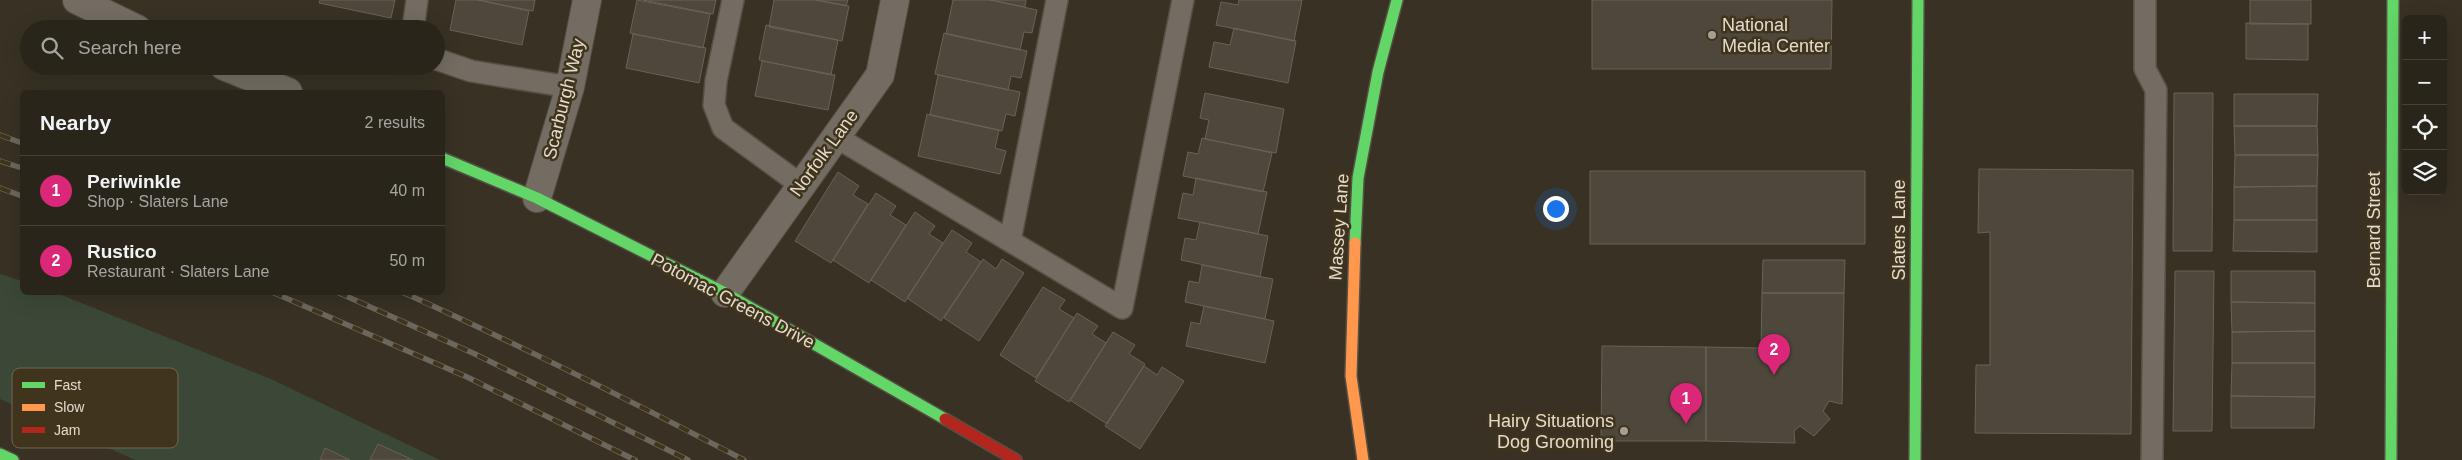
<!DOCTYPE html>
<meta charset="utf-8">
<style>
body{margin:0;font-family:Helvetica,sans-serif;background:#322d24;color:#f1f3f6}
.controls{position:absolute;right:15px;top:15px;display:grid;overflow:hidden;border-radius:8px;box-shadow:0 5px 20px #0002}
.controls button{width:45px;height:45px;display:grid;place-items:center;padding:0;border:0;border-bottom:1px solid #46423a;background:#2a251b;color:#f1f3f6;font:25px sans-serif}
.you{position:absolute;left:1555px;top:208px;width:18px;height:18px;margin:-12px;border:4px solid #fff;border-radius:50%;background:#1a73e8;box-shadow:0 0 0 8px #1a73e833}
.badge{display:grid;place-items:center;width:32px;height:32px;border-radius:50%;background:#db2777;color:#fff;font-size:16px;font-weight:700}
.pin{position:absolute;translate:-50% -41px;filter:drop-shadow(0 1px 2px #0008)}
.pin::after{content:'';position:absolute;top:26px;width:18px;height:15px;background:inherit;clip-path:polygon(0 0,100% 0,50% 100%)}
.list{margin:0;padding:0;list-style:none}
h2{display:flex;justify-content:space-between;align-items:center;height:65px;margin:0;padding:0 20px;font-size:21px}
h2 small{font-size:16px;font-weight:400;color:#a5a5a3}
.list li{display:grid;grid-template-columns:32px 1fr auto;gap:15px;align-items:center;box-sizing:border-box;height:70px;padding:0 20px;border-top:1px solid #46423a}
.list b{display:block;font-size:19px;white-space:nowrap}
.list p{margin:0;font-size:16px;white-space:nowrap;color:#a5a5a3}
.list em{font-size:16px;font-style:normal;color:#a5a5a3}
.icon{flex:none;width:28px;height:28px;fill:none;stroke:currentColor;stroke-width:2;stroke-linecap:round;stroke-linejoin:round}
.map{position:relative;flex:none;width:2462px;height:460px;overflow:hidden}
.search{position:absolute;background:#2a251b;box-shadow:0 5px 20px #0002;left:20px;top:20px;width:425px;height:55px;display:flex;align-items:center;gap:12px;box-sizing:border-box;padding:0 18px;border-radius:28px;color:#a5a5a3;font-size:19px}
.panel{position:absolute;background:#2a251b;box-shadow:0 5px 20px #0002;left:20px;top:90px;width:425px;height:205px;border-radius:8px}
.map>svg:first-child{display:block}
.green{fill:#3b4837}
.building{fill:#4e473b;stroke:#686258}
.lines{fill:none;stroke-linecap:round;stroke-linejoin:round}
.lane-casing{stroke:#554f44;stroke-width:24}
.street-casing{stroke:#554f44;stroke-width:30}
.fast-casing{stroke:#554f44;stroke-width:14}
.slow-casing{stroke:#554f44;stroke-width:14}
.jam-casing{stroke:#554f44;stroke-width:14}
.lane{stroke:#726c62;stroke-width:21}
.street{stroke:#726c62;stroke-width:28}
.fast{stroke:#63d668;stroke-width:11}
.slow{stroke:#ff974d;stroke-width:11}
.jam{stroke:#b3261e;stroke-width:11}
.rail-casing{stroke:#6c675c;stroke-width:5.5}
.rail{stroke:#40341c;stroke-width:4;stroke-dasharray:11;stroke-linecap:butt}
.poi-dot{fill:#a7a092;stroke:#40341c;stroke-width:2}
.labels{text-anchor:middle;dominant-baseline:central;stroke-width:5;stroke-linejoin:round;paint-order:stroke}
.poi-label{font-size:18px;fill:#e3dcce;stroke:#40341c;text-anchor:start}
.street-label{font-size:18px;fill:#e3dcce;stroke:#40341c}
.key{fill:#40341c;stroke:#716651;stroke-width:1}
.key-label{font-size:14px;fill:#e3dcce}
</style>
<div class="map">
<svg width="2462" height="460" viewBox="0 0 2462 460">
<rect width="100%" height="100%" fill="#383124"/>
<!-- green -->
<path class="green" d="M0,274L22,281V292L59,294L271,379L440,460H135L0,399Z"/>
<!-- building -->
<path class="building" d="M320,0H395L391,18L319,3Z
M456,0H478L529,11L522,45L450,30Z
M478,0H535L533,11Z
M637,0L710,14L703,48L630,33Z
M643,0H716L713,14Z
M774,0H816L849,6L842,41L769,27Z
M816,0H848L846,6Z
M953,0H990L1037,10L1032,33L1024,32L1020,50L946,34Z
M990,0H1026L1025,7Z
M1239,0H1302L1294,41L1216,25L1221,2L1238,5Z
M1592,0H1832L1831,69H1592Z
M2250,0H2311V24H2250Z
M2246,23L2308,24V60L2246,59Z
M766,25L838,40L831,75L759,60Z
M1234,28L1296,41L1288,83L1209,67L1214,42L1230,45Z
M944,33L1027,51L1021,78L1011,76L1008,90L935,74Z
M633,34L706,48L699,83L626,68Z
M762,61L835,75L828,110L755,96Z
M938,75L1020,92L1015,116L1006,114L1002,131L930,115Z
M1205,93L1284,109L1276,153L1205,139L1209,120L1200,118Z
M2174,93H2213L2212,251H2173Z
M2234,94H2318L2317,126H2234Z
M927,114L999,130L995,148L1006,151L1000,174L918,156Z
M2234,126H2317L2318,155H2235Z
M1202,138L1272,153L1263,192L1183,176L1188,152L1198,154Z
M2235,155H2318L2317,186L2234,187Z
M1979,169L2133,170L2131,434L1975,433L1976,365H1990V232L1978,233Z
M1590,171H1865V244H1590Z
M838,172L859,186L853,195L868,204L831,263L795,241Z
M1196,178L1267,192L1258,234L1178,218L1183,193L1193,195Z
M2317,186V220H2234V187Z
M876,193L896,206L890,215L906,225L869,283L833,260Z
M915,212L935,226L929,234L943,243L905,302L871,280Z
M2234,220H2317V252L2233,251Z
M1200,222L1268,236L1260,277L1181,260L1185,238L1196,240Z
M952,230L972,243L966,252L981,262L941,321L907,298Z
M983,259L996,269L1002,259L1024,273L979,341L944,318Z
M1763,260H1845L1844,293H1762Z
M1202,265L1273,279L1265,319L1185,302L1189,281L1199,283Z
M2175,271H2214L2212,431H2173Z
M2231,271H2315V303L2231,302Z
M1043,287L1065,300L1059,309L1074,318L1036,378L1000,355Z
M1762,293H1844L1842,404L1829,401L1823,411L1830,419L1814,436L1800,426L1794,431L1795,443L1706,441V347L1761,348Z
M2231,302L2315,303V331L2232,332Z
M1204,306L1274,321L1265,363L1186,346L1191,322L1200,324Z
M1077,313L1098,326L1092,334L1106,343L1069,402L1035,381Z
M2315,331V363H2232V332Z
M1113,332L1135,345L1129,354L1145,364L1107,424L1070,400Z
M1602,346L1706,347V441H1601Z
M2232,363H2315V397L2231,396Z
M1144,366L1157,375L1162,367L1184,381L1140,449L1105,426Z
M2231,396L2315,397L2314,428H2231Z
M378,444L413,460H370Z
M325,448L350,460H320Z"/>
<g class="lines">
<!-- lane casing -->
<g class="lane-casing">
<path id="lane" d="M733,0L716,81L714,105L723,128L801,185
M2145,0V69L2156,90L2152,460
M413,29L417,0
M436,59L471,71L570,87
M836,137L1122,308L1183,0
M1010,241L1057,0"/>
</g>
<!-- street casing -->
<g class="street-casing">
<path id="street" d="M77,0L137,29
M224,66L288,92
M537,198L570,87L587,0
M725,293L880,75L895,0"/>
</g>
<!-- fast casing -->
<g class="fast-casing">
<path id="fast" d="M442,158L537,198L725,293L945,419
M1355,243L1358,178L1378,72L1397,0
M0,454L13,460
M1915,460L1918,0
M2391,460L2393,0"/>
</g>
<!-- slow casing -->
<g class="slow-casing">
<path id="slow" d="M1355,243L1351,376L1363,460"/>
</g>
<!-- jam casing -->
<g class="jam-casing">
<path id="jam" d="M945,419L1016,460"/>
</g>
<!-- lane -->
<use href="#lane" class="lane"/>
<!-- street -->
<use href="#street" class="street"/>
<!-- fast -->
<use href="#fast" class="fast"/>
<!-- slow -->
<use href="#slow" class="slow"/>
<!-- jam -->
<use href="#jam" class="jam"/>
<!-- rail casing -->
<g class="rail-casing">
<path id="rail" d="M0,135L22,143
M0,161L22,168
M0,188L22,196
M272,292L467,377L635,460
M337,292L475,354L688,460
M402,292C518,344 631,401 744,460"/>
</g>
<!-- rail -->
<use href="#rail" class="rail"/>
</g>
<!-- markers -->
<g class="poi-dot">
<circle cx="1712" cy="35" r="5"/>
<circle cx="1624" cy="431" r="5"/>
</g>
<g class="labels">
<!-- poi labels -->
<g class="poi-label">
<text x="1722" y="25">National<tspan x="1722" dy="21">Media Center</tspan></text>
<text x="1614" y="421" text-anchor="end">Hairy Situations<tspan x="1614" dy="21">Dog Grooming</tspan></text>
</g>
<!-- street labels -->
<g class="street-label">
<text transform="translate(564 99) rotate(-76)">Scarburgh Way</text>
<text transform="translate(824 153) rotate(-54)">Norfolk Lane</text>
<text transform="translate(1339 227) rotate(-86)">Massey Lane</text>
<text transform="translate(1899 230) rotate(-90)">Slaters Lane</text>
<text transform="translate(2374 230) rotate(-90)">Bernard Street</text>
<text transform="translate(733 301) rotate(28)">Potomac Greens Drive</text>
</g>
</g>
<!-- legend -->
<rect x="12" y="368" width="166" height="80" rx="8" class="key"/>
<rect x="22" y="382" width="23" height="6" fill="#63d668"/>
<rect x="22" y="404" width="23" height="7" fill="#ff974d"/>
<rect x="22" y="427" width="23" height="6" fill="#b3261e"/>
<g class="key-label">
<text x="54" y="390">Fast</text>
<text x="54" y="412">Slow</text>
<text x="54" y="435">Jam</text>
</g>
</svg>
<div class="controls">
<button>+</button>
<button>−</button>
<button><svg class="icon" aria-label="locate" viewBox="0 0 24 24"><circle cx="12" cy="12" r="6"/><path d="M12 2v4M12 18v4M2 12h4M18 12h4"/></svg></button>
<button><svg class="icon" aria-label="layers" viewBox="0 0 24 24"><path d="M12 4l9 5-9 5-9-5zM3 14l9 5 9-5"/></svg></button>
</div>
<div class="you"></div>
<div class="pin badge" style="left:1686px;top:424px">1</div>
<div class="pin badge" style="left:1774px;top:375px">2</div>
<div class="search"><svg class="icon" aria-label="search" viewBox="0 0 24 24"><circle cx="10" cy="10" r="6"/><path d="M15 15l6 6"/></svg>Search here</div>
<section class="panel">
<h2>Nearby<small>2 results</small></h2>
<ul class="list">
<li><span class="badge">1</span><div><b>Periwinkle</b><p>Shop · Slaters Lane</p></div><em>40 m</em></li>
<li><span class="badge">2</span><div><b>Rustico</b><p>Restaurant · Slaters Lane</p></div><em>50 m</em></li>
</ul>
</section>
</div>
